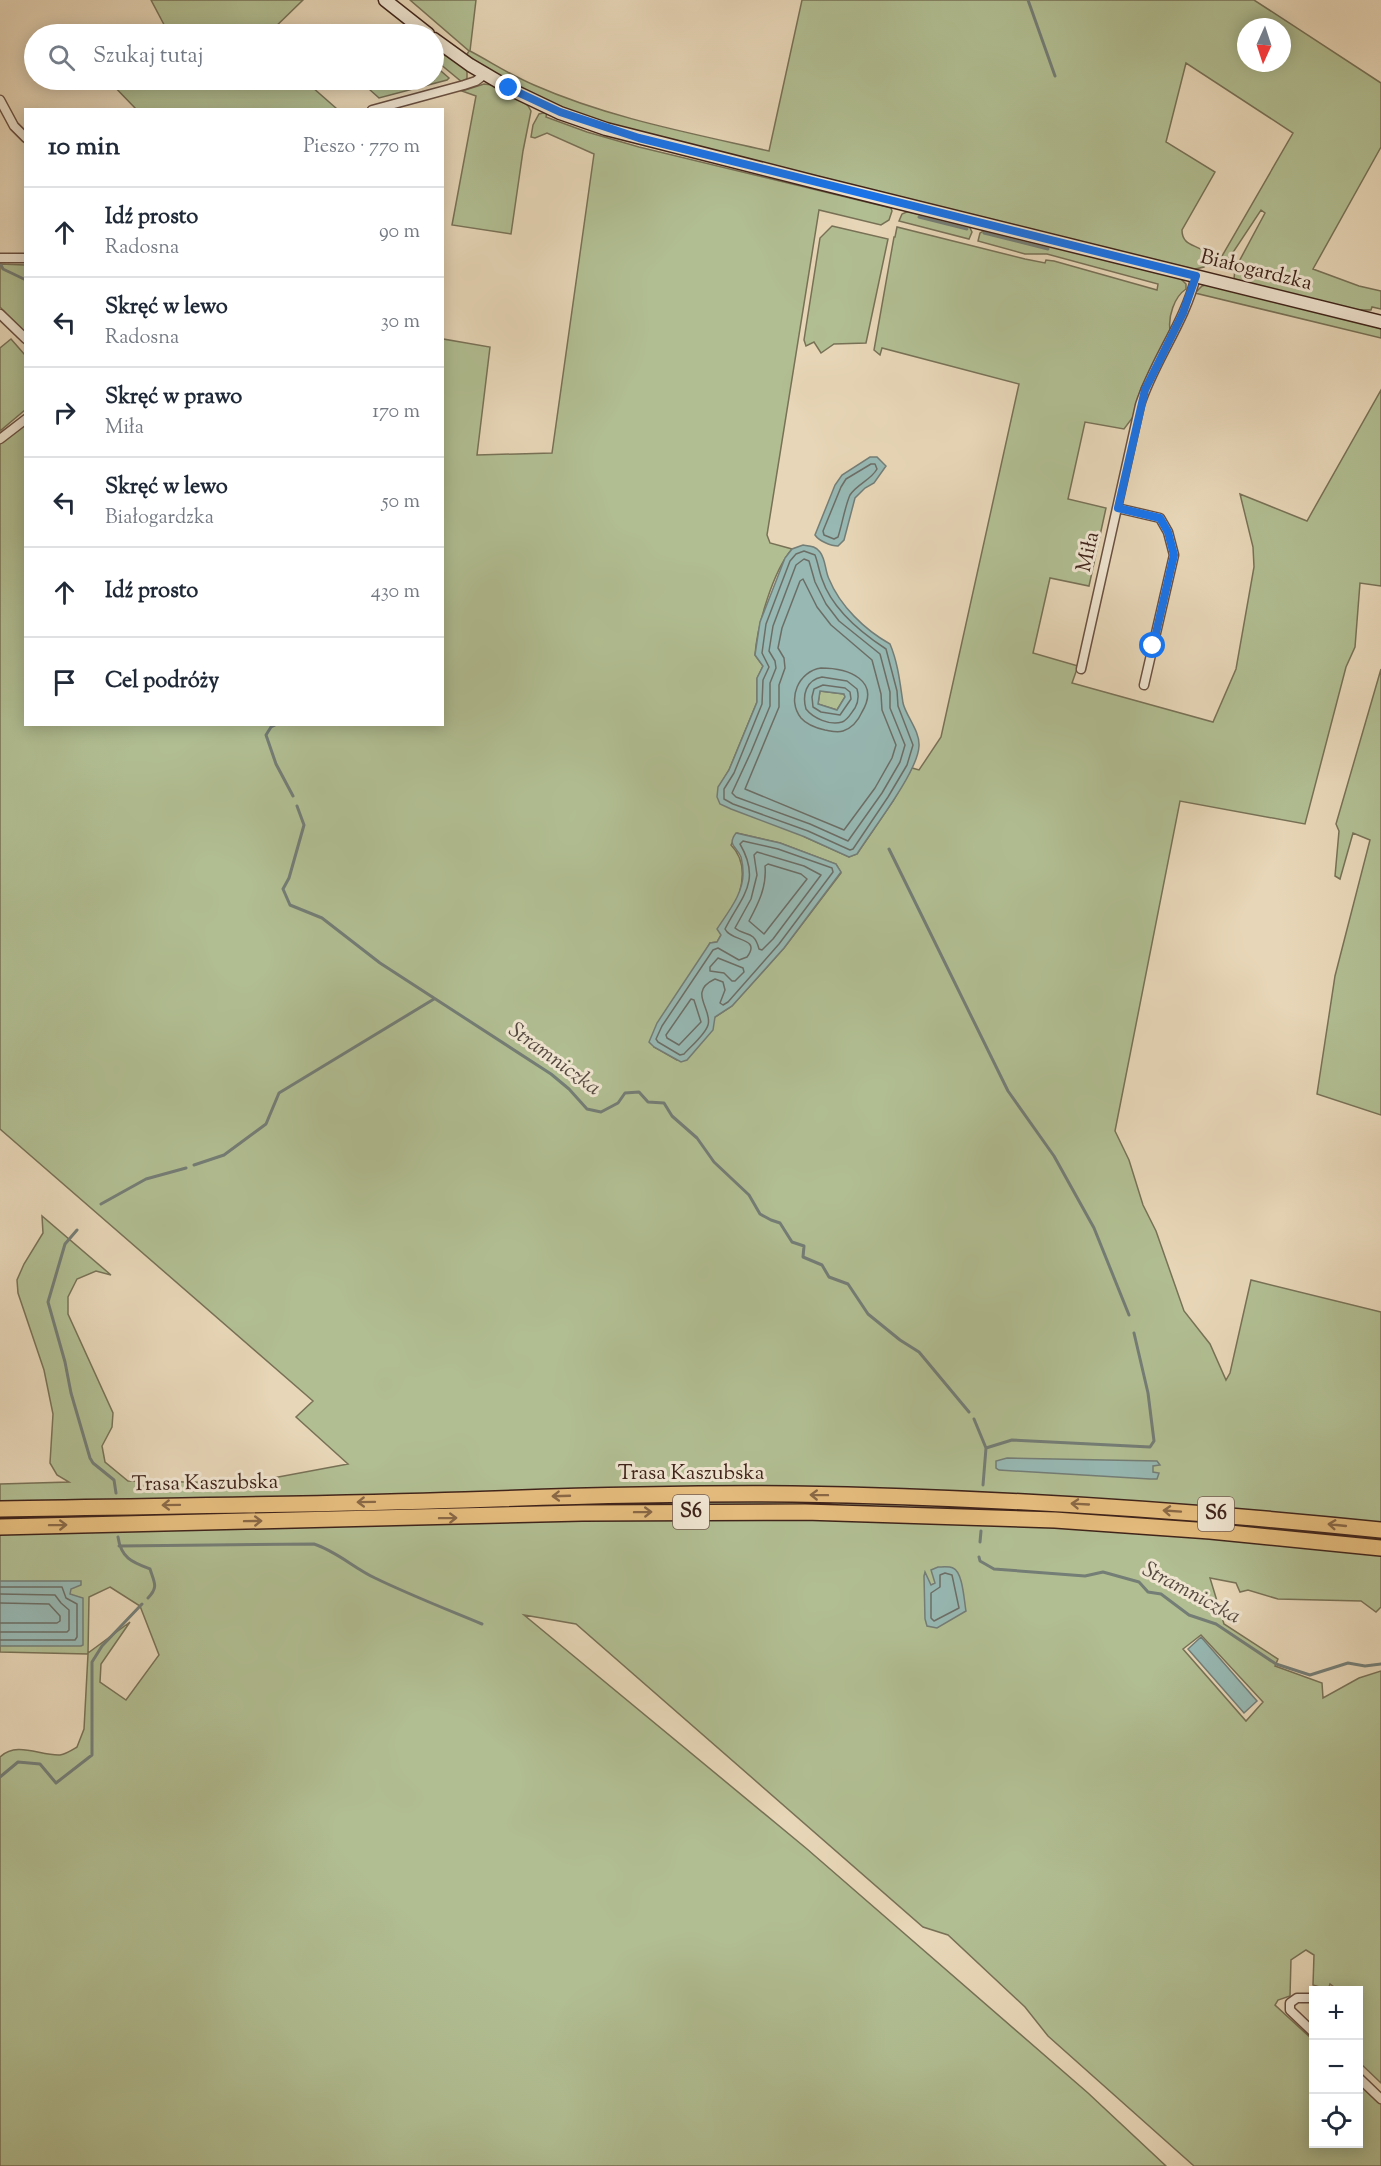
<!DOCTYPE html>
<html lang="pl">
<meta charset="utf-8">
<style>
body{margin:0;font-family:"Sorts Mill Goudy",serif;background:#f2f2f3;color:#1f2937}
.controls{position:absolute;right:18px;bottom:18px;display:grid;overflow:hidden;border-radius:0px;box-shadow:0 3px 15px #0003}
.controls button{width:54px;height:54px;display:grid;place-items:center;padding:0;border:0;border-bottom:2px solid #e0e1e3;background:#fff;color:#1f2937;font:30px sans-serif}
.compass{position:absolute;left:1237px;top:18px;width:54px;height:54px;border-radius:50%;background:#fff;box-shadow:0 3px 15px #0003;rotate:183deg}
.stop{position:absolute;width:18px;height:18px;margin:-14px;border:4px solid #1a73e8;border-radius:50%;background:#fff}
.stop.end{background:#1a73e8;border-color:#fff;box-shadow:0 2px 6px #0008}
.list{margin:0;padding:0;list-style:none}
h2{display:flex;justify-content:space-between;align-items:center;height:78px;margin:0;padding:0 24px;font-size:26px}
h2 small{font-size:20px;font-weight:400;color:#747a83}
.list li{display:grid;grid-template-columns:39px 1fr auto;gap:18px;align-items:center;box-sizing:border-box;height:90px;padding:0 24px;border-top:2px solid #e0e1e3}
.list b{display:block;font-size:22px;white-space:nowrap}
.list p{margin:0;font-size:20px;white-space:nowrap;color:#747a83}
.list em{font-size:20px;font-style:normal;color:#747a83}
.icon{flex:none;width:33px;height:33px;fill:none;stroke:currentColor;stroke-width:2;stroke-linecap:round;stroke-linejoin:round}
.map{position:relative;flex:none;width:1381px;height:2166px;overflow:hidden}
.search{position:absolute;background:#fff;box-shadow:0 3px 15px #0003;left:24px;top:24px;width:420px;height:66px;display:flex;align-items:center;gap:15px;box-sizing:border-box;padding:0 21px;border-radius:33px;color:#747a83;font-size:22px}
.panel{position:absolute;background:#fff;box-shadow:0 3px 15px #0003;left:24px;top:108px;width:420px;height:618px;border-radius:0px}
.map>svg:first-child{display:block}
.green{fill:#b1be92;stroke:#787156;stroke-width:1.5;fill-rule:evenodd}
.water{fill:#97b8b3;stroke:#747d76;stroke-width:1.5;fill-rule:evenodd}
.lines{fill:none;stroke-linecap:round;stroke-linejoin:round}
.shore{stroke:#6c6e66;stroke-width:1.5}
.stream{stroke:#747d76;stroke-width:3}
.street-casing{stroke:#6a5041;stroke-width:11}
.secondary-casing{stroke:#40241a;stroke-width:15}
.highway-casing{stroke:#40241a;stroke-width:18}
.street{stroke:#efe4d0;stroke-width:8}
.secondary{stroke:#efe4d0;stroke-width:12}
.highway{stroke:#e4bb7c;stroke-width:15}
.oneway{stroke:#8a6846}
.route{stroke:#1a73e8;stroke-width:8}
.labels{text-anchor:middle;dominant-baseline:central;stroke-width:6;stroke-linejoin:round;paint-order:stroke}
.shield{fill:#efe4d0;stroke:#745e51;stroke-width:1.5}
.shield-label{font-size:20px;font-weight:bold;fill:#40241a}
.street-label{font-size:21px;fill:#40241a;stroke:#efe4d0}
.water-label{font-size:22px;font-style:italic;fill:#564940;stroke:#efe4d0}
</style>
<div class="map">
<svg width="1381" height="2166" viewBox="0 0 1381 2166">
<rect width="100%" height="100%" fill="#e7d6b7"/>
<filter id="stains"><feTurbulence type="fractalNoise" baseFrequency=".00333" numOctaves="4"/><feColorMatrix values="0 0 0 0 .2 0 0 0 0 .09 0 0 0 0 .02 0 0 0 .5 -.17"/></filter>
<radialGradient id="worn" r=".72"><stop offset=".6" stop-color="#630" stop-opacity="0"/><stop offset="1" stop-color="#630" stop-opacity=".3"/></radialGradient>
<!-- green -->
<path class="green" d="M151,0H303L268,34H169Z
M410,0H476L470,51C491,62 512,76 534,85C609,118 690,133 769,151L802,0H1254L1381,83V147L1313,269L1359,286L1381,291V309L1372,307L1371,310H1352L1234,279L1235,269L1265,213L1261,210L1222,269L1218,266V263L1293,133L1186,63L1166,142L1215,172L1182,230C1182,249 1202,243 1208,257L1204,267L1191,270L650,136L595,120L532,95L466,56L469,51ZM1246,27H1282V63H1246Z
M434,48L467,69V79L462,82L434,59Z
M434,65L449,78L447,80L379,98L359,80H434Z
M108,80H304L337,109H136Z
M484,84C499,85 525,97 531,111L523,151L511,234L452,225L476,96L462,91Z
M547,112L546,117L587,132L639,147L891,208L892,211L889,220L881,225L819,210L767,535L770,543L792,549C773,571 757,626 755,655L763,666L757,679V702L729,770L719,787L805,837L849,857L857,854L893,801L912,768L919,770L941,737L1019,384L882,348L880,355L874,350L894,237H895L897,227L1025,259L1045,263L1046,260L1054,261L1157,290L1158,284L1047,254H1025L978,241L980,233L987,229L1180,278L1186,284V289C1174,297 1168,317 1170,330L1141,388L1133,417L1124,429L1085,422L1068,499L1106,508L1089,586L1050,578L1033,653L1078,666L1072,683L1213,722L1236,669L1254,567L1253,547L1240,494L1307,521L1381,390V586L1360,583L1355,647L1346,667L1305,824L1180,801L1115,1131L1129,1160L1143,1205L1156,1231L1184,1311L1210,1344L1226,1380L1230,1373L1251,1280L1381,1312V1607L1376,1612L1361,1601L1278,1599L1248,1590L1240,1592L1236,1583L1210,1578L1224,1624L1278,1659L1275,1666L1322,1683L1323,1698L1359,1678L1381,1671V2083L1359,2062L1358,1990H1338L1330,1984L1328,1990H1321L1320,1987L1313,1985L1314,1955L1306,1950L1291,1960L1290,1996L1278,2000L1275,2005L1313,2040L1314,2144H1358L1359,2083L1381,2104V2166H1194L1048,2036L1025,2007L948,1935L923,1927L576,1624L524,1615L807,1849L1088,2093L1166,2166H0V1757C17,1741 40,1756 60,1755C66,1754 72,1750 77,1747L84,1729L88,1654L0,1652V1484L69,1482L57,1475L50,1463L53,1414L44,1370L18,1293L17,1280L24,1264L43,1233L42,1216L111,1275L96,1271L77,1279L68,1297V1314L113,1413L112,1427L102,1446L105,1462L128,1481L246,1483L348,1464L296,1417L313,1401L0,1129V440L25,423L26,724H442L443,339L490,347L477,455L552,453L594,154L547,133L535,138L531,137L533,125L539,114ZM737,833L780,843L836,864L841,873L784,948L732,1006L715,1017L677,1060L654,1047L710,943L717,942C732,916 757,871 731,845ZM110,1587L140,1606L159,1655L126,1700L100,1682L101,1664L130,1622L88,1653L89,1597ZM1201,1635L1263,1702L1246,1721L1183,1649Z
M911,210L968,224L972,232L969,239L899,221L902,214Z
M832,226L888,239L866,343L834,344L821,353L814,342L806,346L804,340L820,238Z
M0,264L25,265V333L0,307Z
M1206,285L1217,286L1381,326V338L1195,293L1202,286Z
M11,339L25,355V410L0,431V348Z
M1381,669V1115L1317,1094L1335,976L1370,840L1353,833L1340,879L1335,876L1339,831L1336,824Z
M820,691L844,694L845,697L837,710L818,704Z"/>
<!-- water -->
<path class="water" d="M870,457H877L886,466L874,483L865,488L855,498L844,540L838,546C831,546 819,541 815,535L835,485L842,475Z
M803,545C809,546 816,546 820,552C826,560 825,571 829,579C840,606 865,630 890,644C898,663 900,683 903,703C906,716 920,731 919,746C918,772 872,830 857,854L849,857L805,837L731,809L720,804L717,797L718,787L729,770L757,702V678L763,666L755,655L760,622L785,558L792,549ZM820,691L844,694L845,697L837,710L818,704Z
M736,833L780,843L836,864L841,872L784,948L732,1006L715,1017L713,1030L687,1060L681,1062L654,1047L649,1042L657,1023L710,943L717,942L721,935L717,929C728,912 744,893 743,872C743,868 742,861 741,857C736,846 727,845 736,833Z
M1007,1458L1157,1461L1160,1465L1153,1466V1472L1159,1473L1157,1479H1150L999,1470L996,1468V1461Z
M938,1567C942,1567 949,1566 953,1568C963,1572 964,1601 966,1611L937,1628L927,1626L925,1619L924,1576L925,1572L931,1585L935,1583L931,1570Z
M0,1581H81V1585L71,1589L70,1594L83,1598V1645L81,1646H0Z
M1201,1637L1257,1701L1244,1713L1188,1649Z"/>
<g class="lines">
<!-- shore -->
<path class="shore" d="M871,464H875L877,469C871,480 857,484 850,495C845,506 842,525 838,537L834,539L824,535L823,531L841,487L846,479Z
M804,551L815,555C818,563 819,571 822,579C832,609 860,632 886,649L897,691L898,706L913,745L907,765L888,797L853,849L850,850L808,831L733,804L724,799V789L734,773L762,704L763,680L769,667L762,653L766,624L790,561L796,554Z
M804,559L809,561L815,582L826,604L839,621L880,654L890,692V708L905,745L900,762L882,793L848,841L810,824L736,797L732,793L751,752L770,706V683L776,668L775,661L769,651L773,626L796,565Z
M803,579L817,607L831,625L872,660L881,694L882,710L896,745L892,758L875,788L844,830L745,789L779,707V685L785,668L784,658L778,648L782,628L800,581Z
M821,668C848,668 881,680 862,712C858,721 852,728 843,731C837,733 831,731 825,730C816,728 807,725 801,718C786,699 799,671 821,668Z
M822,677L847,681L857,689C859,696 859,701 855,708C851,713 848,720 842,722C830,726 813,718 806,709C802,695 806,680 822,677Z
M823,685L845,688L850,692L851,699L840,715L821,712L813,707L812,697L814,689Z
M743,841L778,849L832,868L833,872L779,944L728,1002L723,1005L720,1003L725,990L723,982L715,979C687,992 713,1009 708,1025C705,1035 691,1046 684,1054L680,1055L658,1042L656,1039L662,1026L713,950L718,948L739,960L747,957C762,937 731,942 725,929C741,897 762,882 740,844Z
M757,852L804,866L821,875L773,939L762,950L759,949C754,929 745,937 735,928L751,899L757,875L754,855Z
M768,864L801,874L807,879L764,934L749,921C758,904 767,887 765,866Z
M718,958L743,968L744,972L735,981H732L724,973L710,971V967Z
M691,999L694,1000L701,1022L679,1045L667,1038L666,1035Z
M945,1573L952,1575L959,1608L934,1621L931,1618V1593L940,1587V1575Z
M0,1587H62L66,1598L77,1604V1637L75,1640H0
M0,1594L55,1595L61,1603L69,1610V1630L67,1632H0
M0,1603L49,1604L60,1616V1621L57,1623H0"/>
<!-- stream -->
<path class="stream" d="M1028,0L1055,76
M919,217L967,229
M984,233L1048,249
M1,265L3,269L26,280
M277,724L271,727L266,735L276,764L293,796
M297,806L304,825L289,878L283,889L290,905L322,918L380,963L551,1074L569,1089L587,1109L601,1112L618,1103L625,1093L639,1092L648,1102L664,1103L672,1116L697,1138L714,1162L749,1195L760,1214L771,1220L780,1223L792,1242L804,1246L803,1257L822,1265L829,1277L848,1284L868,1314L900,1340L919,1352L969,1412
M889,849L1008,1091L1054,1156L1094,1228L1129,1315
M194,1165L224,1155L266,1124L279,1093L434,999
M101,1204L146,1179L186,1168
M77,1230L65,1244L48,1302L65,1362L71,1393L90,1458L93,1463L114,1480L116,1493
M974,1419L986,1448L983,1485
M986,1448L1012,1440L1150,1447L1154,1441L1148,1393L1134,1333
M118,1537C121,1558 132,1562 150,1569C154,1582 159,1587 148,1598
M980,1542L981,1531
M119,1546L314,1544C336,1551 354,1568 375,1578C410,1595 446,1609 482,1624
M979,1557L980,1561L994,1569L1085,1576L1103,1572L1139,1582L1148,1592L1161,1594L1189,1615L1216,1624L1276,1664L1310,1675L1348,1663L1365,1666L1381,1664
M0,1777L18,1762L40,1764L56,1783L92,1755V1662L102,1646L142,1604"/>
<!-- street casing -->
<g class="street-casing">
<path id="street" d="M0,100L14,126L26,138
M372,110L464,85L476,81L485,74
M0,258H26
M0,314L26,339
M0,439L26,419
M1117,508L1160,518L1168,532L1174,555L1144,685
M1081,669L1140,405C1154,361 1185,322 1196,276
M1314,1998H1297L1290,2003V2010L1314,2033
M1358,2077L1381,2099"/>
</g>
<!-- secondary casing -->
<g class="secondary-casing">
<path id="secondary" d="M385,0L428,34
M434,39L470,65L516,92L560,113L606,129L815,182L1381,322"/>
</g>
<!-- highway casing -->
<g class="highway-casing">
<path id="highway" d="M0,1509C155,1506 310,1505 465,1500C574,1496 683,1493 792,1494C989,1497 1185,1510 1381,1530
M0,1527L582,1513L805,1512L1055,1520L1210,1531L1381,1548"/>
</g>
<!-- street -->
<use href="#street" class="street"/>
<!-- secondary -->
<use href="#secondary" class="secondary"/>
<!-- highway -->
<use href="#highway" class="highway"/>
</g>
<!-- one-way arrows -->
<defs><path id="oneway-shaft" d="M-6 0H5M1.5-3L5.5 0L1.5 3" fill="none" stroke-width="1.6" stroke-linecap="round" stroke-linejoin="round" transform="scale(1.5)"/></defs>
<g class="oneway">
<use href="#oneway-shaft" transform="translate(819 1495) rotate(-179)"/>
<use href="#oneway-shaft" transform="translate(561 1496) rotate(178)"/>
<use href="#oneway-shaft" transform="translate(366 1502) rotate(179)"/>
<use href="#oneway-shaft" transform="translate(1080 1504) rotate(-177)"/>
<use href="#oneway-shaft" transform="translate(171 1505) rotate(179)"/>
<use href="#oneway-shaft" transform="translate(1172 1511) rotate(-176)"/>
<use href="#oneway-shaft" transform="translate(643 1512) rotate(-1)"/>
<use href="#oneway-shaft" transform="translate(448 1518) rotate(-1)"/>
<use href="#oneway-shaft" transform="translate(253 1521) rotate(-1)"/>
<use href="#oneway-shaft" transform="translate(58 1525) rotate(-1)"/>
<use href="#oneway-shaft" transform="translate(1337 1525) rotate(-174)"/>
</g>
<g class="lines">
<!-- route -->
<path class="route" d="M509,88L560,112L639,138L1196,276L1183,313L1145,390L1118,508L1160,518L1168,532L1174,555L1153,646"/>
</g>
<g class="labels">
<!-- shield labels -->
<g class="shield">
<rect x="673" y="1495" width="36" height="34" rx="4.5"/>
<rect x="1198" y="1497" width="36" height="34" rx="4.5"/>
</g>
<g class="shield-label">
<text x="691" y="1512">S6</text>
<text x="1216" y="1514">S6</text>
</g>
<!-- street labels -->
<g class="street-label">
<text transform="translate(1256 271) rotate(14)">Białogardzka</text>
<text transform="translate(1089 552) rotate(-77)">Miła</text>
<text x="691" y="1474">Trasa Kaszubska</text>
<text transform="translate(205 1484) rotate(-1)">Trasa Kaszubska</text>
</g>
<!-- water labels -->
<g class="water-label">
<text transform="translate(554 1060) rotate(36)">Stramniczka</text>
<text transform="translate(1191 1594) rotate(28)">Stramniczka</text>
</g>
</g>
<rect width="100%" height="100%" filter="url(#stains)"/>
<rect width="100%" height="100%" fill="url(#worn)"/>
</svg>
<div class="controls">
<button>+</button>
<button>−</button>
<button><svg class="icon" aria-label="locate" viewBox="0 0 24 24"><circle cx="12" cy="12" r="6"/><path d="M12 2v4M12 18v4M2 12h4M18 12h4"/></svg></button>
</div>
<svg class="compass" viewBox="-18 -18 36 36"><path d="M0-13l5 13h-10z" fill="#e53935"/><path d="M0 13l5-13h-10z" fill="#747a83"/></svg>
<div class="stop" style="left:1153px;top:646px"></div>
<div class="stop end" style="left:509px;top:88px"></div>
<div class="search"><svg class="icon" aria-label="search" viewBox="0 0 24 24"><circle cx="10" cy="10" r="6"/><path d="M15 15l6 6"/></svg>Szukaj tutaj</div>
<section class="panel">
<h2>10 min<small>Pieszo · 770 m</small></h2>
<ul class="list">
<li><svg class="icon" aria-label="ahead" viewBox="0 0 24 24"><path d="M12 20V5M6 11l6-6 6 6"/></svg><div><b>Idź prosto</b><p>Radosna</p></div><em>90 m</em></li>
<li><svg class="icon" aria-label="left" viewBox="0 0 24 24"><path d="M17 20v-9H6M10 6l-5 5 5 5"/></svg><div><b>Skręć w lewo</b><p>Radosna</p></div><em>30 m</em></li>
<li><svg class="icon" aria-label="right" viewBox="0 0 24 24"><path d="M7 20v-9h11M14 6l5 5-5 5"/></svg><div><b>Skręć w prawo</b><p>Miła</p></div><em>170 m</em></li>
<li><svg class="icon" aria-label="left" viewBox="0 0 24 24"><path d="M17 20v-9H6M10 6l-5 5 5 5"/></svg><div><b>Skręć w lewo</b><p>Białogardzka</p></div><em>50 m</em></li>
<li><svg class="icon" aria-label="ahead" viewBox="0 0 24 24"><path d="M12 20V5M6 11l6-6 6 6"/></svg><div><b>Idź prosto</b></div><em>430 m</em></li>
<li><svg class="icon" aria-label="arrive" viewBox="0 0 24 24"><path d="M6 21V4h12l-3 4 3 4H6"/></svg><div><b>Cel podróży</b></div></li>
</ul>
</section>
</div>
